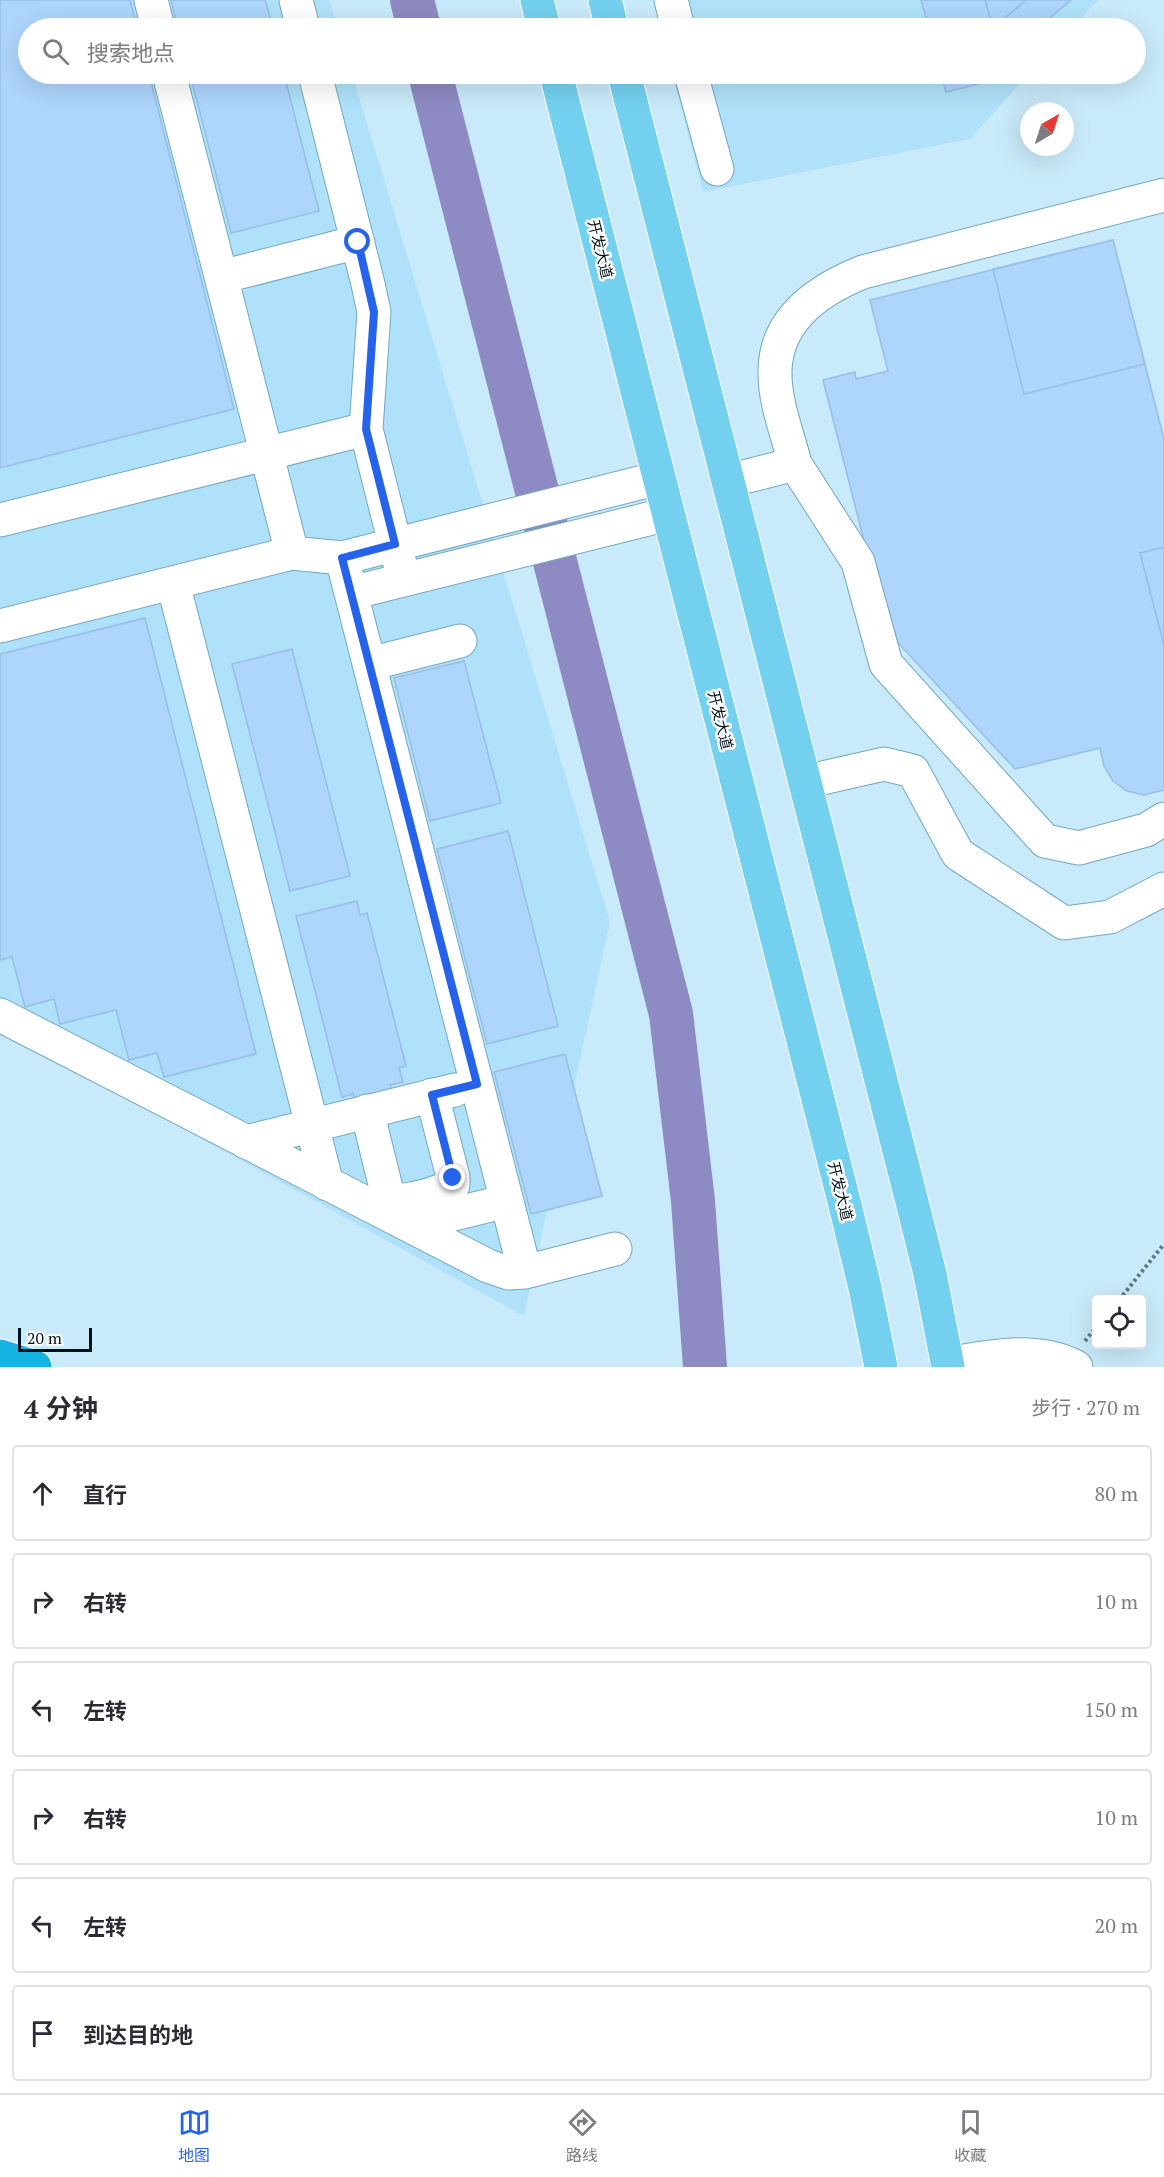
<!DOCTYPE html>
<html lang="zh">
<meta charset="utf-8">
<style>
body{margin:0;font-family:"PT Serif","Noto Sans SC",serif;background:#f7f7f7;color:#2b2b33}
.controls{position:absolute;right:18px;bottom:18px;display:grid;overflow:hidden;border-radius:6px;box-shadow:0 6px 24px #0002}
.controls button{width:54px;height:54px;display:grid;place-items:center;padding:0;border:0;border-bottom:2px solid #e1e1e2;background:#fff;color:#2b2b33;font:30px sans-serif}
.compass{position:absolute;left:1020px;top:102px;width:54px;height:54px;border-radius:50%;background:#fff;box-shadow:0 6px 24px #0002;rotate:39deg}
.scale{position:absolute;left:18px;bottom:15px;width:74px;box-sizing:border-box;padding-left:6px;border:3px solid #001119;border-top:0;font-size:16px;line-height:21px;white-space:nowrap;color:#001119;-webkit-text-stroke:4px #fff;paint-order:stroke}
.stop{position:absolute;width:18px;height:18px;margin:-14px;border:4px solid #2563eb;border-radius:50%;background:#fff}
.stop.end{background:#2563eb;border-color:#fff;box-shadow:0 2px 6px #0008}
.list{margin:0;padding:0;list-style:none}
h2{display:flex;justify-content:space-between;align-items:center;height:78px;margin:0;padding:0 24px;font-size:26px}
h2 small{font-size:20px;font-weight:400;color:#7c7c81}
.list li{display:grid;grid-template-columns:39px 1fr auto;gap:18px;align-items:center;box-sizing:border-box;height:96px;margin:0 12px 12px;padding:0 12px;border:2px solid #e1e1e2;border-radius:6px}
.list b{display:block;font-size:22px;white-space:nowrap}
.list em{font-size:20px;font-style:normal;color:#7c7c81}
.icon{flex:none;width:33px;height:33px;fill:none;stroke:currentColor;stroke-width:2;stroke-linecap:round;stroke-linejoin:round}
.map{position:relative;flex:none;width:1164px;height:1367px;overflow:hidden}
.search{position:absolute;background:#fff;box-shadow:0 6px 24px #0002;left:18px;right:18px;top:18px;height:66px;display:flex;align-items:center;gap:15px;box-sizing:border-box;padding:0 21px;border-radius:33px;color:#7c7c81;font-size:22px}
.sheet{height:726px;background:#fff}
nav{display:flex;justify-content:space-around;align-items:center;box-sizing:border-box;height:84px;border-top:2px solid #e1e1e2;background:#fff;font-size:16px;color:#7c7c81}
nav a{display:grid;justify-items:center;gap:3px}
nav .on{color:#2563eb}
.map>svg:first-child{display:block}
.built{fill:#afe2fa}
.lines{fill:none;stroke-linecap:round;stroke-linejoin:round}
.river{stroke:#8e8ac3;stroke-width:44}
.building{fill:#aed5fc;stroke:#97bee3;stroke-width:1.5}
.minor-casing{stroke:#71a8c0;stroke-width:35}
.major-casing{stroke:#fff;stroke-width:35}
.highway-casing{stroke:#fff;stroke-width:35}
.path{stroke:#5e7782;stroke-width:4;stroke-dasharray:3 3;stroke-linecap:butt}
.minor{stroke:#fff;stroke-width:33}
.major{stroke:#73d1ef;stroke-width:33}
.highway{stroke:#16b2e4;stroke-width:33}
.route{stroke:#2563eb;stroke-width:8}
.labels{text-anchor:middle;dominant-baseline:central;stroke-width:5;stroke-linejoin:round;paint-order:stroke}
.street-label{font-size:15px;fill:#001119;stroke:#fff}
</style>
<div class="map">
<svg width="1164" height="1367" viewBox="0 0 1164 1367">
<rect width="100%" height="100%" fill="#c9eafa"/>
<!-- built -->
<path class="built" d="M0,0H329L338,28H28V74H352L610,922L524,1316L0,1028Z
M653,0H1098L1071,28H661Z
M672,74H1029L970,139L703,192Z"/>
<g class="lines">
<!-- river -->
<path class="river" d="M412,0L419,28
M430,74L671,1014L693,1201L705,1367"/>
</g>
<!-- building -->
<path class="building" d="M0,0H130L137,28H28V74H149L234,409L0,468Z
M171,0H265L273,28H178Z
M921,0H985L993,28H929Z
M985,0H1026L993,28Z
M1026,0H1071L1038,28H1012L1004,19Z
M190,74H284L319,211L231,233Z
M941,74H1005L1006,77L946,92Z
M1113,240L1145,364L1024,394L993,269Z
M1113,240L1164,439V790L1144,795L1127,791L1113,781L1104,766L1100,748L1015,769L887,631L823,380L855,372L856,379L888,371L870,300Z
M1164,547V645L1140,553Z
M145,618L256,1054L164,1077L157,1053L129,1060L116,1010L60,1024L54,999L25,1007L12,957L0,960V654Z
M292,649L350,876L290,891L232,664Z
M464,661L501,803L430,821L394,678Z
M508,831L558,1026L487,1044L437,849Z
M357,901L360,915L367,913L406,1066L399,1068L403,1082L390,1085L392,1092L355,1101L353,1094L342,1097L296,916Z
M565,1054L602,1196L531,1214L494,1072Z"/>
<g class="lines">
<!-- minor casing -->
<g class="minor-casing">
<path id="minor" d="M151,0L158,28
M296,0L303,28
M671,0L678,28
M169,74L292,553
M315,74L368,284L374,312L366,429L404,580
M691,74L717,169
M221,277L358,242
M795,464L858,562L886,664L1045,841L1079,848L1146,830L1164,819
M728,481L795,464C788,435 775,404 775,374C774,320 818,290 863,272L1164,195
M0,520L366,429
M342,558L659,478
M173,583L327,1184
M351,593L668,514
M0,626L292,553L342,558L525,1272
M369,664L460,641
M805,782L884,764L913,771L958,854L1064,923L1110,917L1164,889
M0,1015L488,1266L508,1273L525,1272L615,1249
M367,1111L387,1192C388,1192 393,1198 394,1199C403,1204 445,1191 453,1185V1177L432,1095
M246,1142L455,1090
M409,1225L507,1201
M947,1364C989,1357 1036,1346 1076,1367"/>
</g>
<!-- major casing -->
<g class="major-casing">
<path id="major" d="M537,0L544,28
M605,0L612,28
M556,74L844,1201L865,1288L881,1367
M624,74L908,1186L930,1274L948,1367"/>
</g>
<!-- highway casing -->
<g class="highway-casing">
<path id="highway" d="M0,1356L35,1367"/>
</g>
<!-- path -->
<path class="path" d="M1119,1300L1164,1244
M1085,1341L1096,1327"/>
<!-- minor -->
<use href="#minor" class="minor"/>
<!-- major -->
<use href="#major" class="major"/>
<!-- highway -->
<use href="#highway" class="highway"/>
</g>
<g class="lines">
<!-- route -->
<path class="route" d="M358,242L374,312L366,429L395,544L342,558L477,1084L432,1095L453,1178"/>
</g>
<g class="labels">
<!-- street labels -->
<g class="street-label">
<text transform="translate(601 249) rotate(76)">开发大道</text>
<text transform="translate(721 720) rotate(76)">开发大道</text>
<text transform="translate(841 1191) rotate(76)">开发大道</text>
</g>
</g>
</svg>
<div class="controls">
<button><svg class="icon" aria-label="locate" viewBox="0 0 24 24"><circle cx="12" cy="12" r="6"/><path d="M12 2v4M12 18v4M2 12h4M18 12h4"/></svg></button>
</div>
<svg class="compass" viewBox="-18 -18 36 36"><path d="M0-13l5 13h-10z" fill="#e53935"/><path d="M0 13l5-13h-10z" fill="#7c7c81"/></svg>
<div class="scale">20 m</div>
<div class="stop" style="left:358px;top:242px"></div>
<div class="stop end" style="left:453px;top:1178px"></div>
<div class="search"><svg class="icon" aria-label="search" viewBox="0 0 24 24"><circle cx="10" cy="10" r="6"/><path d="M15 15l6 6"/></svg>搜索地点</div>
</div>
<section class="sheet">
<h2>4 分钟<small>步行 · 270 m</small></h2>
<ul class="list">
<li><svg class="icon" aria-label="ahead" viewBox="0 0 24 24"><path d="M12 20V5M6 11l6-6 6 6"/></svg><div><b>直行</b></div><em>80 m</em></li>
<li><svg class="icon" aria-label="right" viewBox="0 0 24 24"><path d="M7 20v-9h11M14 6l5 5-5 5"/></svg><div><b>右转</b></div><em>10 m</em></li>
<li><svg class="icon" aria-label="left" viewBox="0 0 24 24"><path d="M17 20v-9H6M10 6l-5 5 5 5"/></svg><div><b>左转</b></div><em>150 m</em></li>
<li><svg class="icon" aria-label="right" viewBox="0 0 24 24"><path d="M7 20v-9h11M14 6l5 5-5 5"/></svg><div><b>右转</b></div><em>10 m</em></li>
<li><svg class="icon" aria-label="left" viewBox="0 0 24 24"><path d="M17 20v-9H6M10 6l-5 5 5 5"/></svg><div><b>左转</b></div><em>20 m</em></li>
<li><svg class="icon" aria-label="arrive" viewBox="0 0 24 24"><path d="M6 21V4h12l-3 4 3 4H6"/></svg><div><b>到达目的地</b></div></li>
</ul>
</section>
<nav>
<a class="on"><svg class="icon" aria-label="map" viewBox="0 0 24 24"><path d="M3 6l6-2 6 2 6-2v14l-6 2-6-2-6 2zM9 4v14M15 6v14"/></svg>地图</a>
<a><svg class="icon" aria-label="directions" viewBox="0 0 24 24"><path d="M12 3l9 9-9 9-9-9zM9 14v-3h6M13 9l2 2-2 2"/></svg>路线</a>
<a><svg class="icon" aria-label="saved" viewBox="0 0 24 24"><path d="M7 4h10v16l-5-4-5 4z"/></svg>收藏</a>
</nav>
